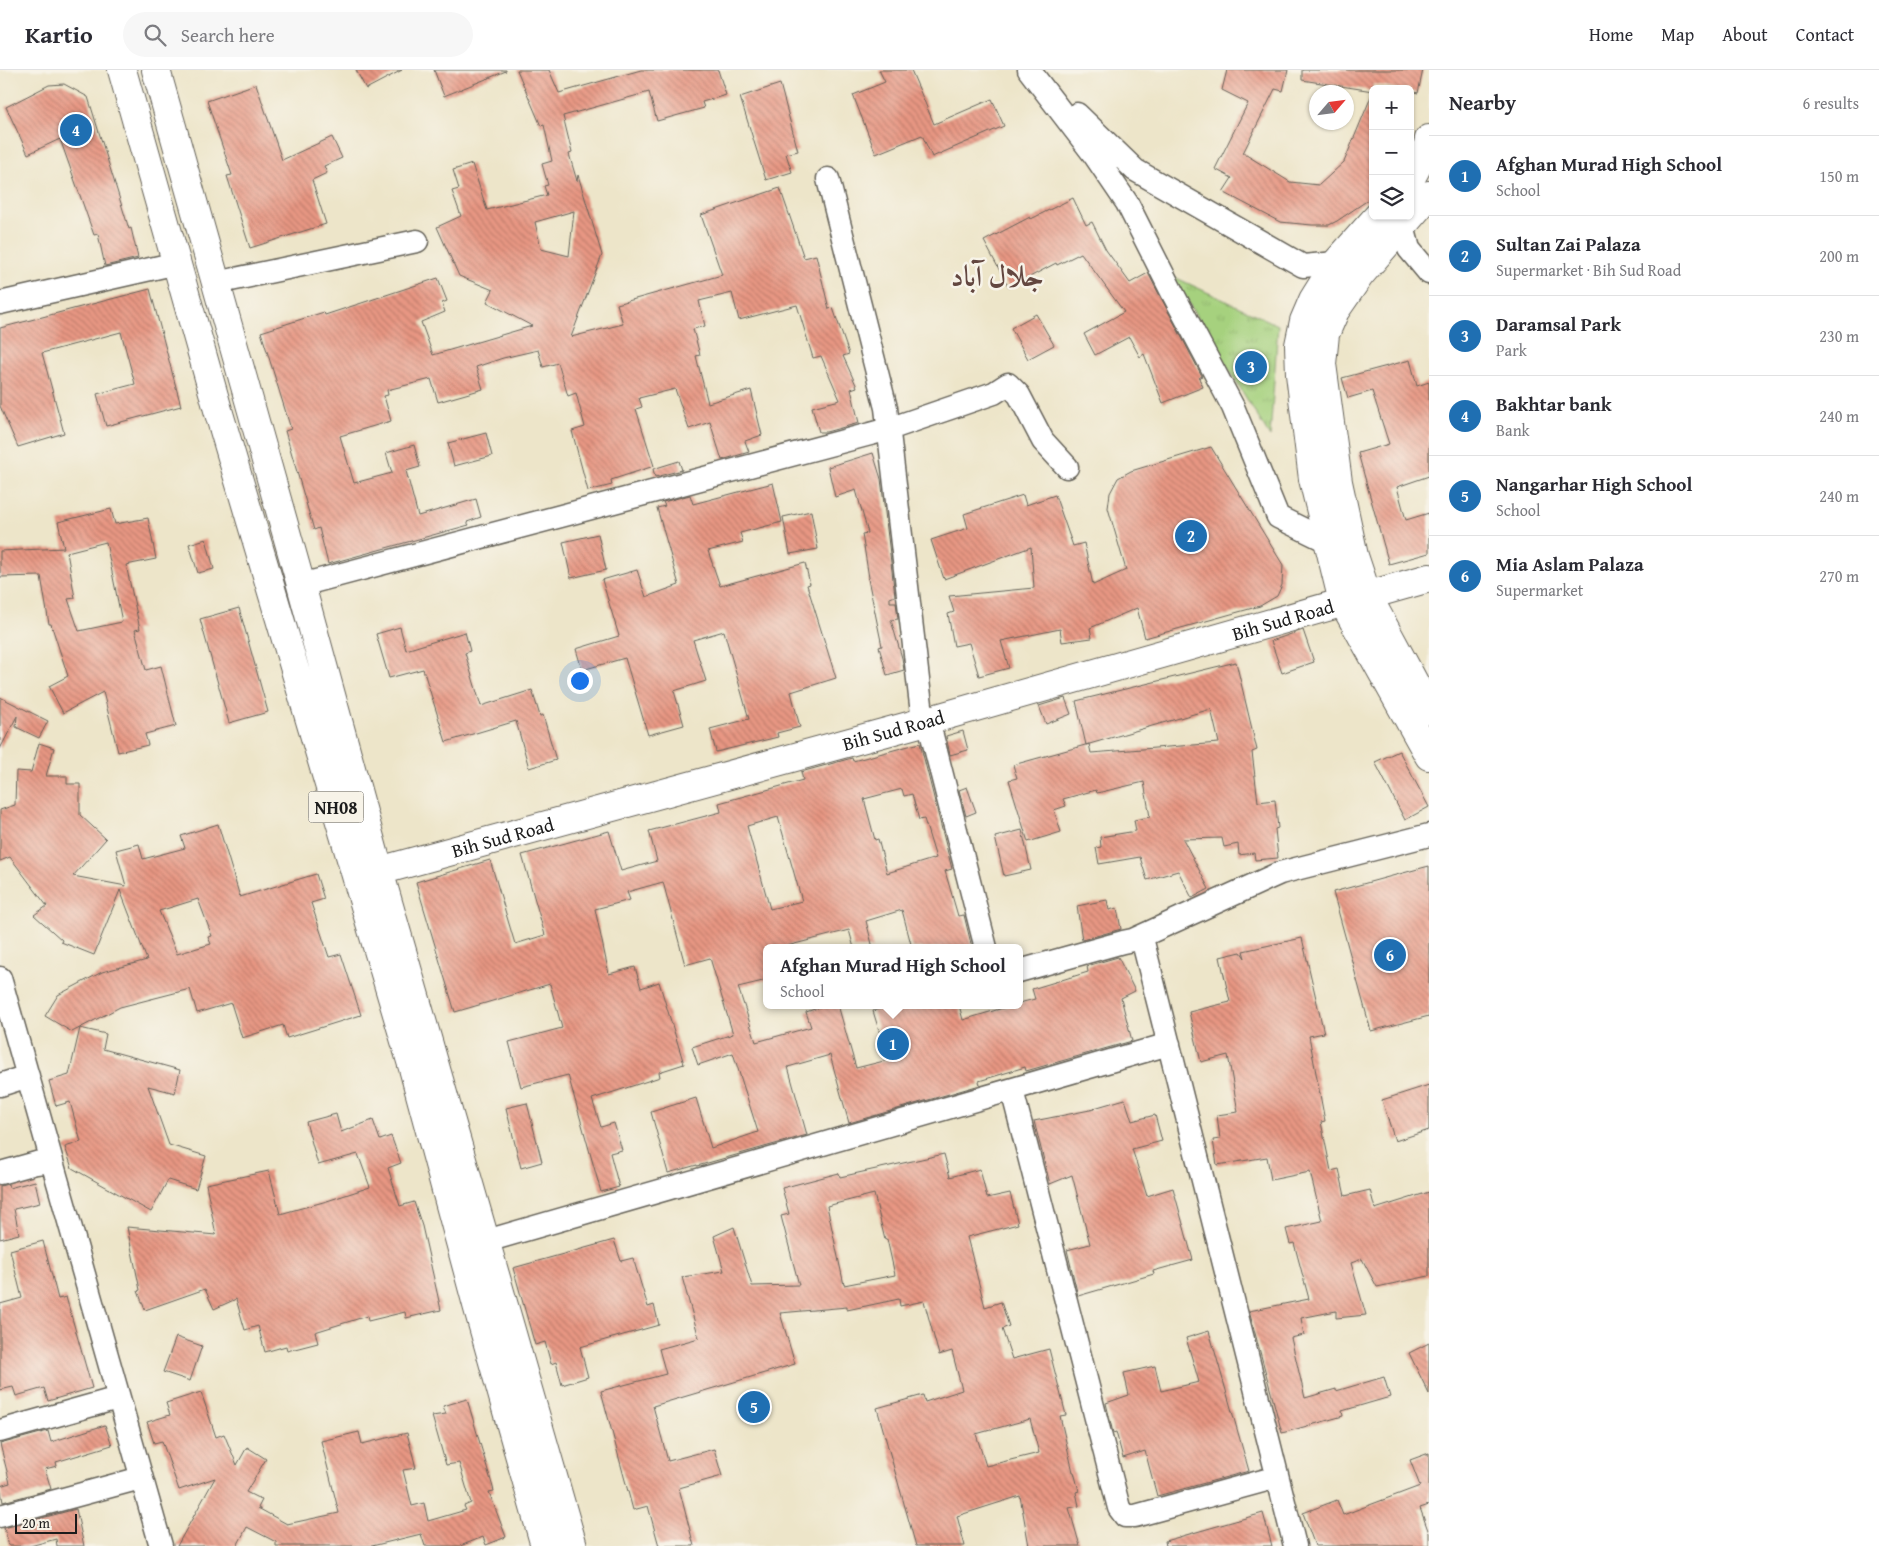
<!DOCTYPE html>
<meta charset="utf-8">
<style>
body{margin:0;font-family:"Gentium Book Plus",Amiri,serif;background:#f7f7f7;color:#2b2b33}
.controls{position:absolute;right:15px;top:15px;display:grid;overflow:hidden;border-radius:8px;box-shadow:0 1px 4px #0004}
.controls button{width:45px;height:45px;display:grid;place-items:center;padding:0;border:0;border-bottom:1px solid #e1e1e2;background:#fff;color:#2b2b33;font:25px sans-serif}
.compass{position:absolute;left:1309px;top:15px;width:45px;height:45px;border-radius:50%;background:#fff;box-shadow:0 1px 4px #0004;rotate:62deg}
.scale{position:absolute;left:15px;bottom:12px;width:62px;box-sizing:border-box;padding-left:5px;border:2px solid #1c1c1c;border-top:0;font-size:14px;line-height:18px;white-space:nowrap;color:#1c1c1c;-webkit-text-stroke:4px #f7f3e8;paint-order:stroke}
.you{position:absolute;left:579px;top:610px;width:18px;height:18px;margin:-12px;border:4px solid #fff;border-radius:50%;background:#1a73e8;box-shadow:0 0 0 8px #1a73e833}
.badge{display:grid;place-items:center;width:32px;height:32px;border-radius:50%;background:#1f6fb2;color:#fff;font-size:16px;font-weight:700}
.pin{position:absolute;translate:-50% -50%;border:2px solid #fff;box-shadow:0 1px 5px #0006}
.popup{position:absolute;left:763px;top:874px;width:260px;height:65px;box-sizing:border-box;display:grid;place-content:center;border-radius:8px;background:#fff;filter:drop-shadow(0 1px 4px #0005);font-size:16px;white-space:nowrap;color:#7c7c81}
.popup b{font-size:19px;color:#2b2b33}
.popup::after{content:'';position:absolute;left:50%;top:100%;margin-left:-10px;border:10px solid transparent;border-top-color:#fff}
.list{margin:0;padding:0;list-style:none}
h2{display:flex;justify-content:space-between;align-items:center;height:65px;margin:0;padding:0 20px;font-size:21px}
h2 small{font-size:16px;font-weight:400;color:#7c7c81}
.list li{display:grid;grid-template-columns:32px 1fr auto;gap:15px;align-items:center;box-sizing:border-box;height:80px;padding:0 20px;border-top:1px solid #e1e1e2}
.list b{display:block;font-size:19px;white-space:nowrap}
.list p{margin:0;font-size:16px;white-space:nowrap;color:#7c7c81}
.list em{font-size:16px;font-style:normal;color:#7c7c81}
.icon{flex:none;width:28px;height:28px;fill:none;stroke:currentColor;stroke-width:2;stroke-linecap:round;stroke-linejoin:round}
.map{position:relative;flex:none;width:1429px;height:1476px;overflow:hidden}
header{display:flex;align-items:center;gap:30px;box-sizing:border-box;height:70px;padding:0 25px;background:#fff;border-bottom:1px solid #e1e1e2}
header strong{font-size:24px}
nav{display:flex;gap:28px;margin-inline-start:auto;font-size:18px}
.search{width:350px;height:45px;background:#f7f7f7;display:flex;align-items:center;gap:12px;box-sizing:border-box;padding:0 18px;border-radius:28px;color:#7c7c81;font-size:19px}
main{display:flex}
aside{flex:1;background:#fff}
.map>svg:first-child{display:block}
.park{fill:url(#park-tufts);stroke:#61764d}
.building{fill:url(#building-back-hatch);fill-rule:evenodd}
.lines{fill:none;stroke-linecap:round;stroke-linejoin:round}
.street-casing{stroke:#656259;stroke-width:25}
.secondary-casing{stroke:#656259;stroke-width:30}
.highway-casing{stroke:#656259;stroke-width:30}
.street{stroke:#fff;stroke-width:22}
.secondary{stroke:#fff;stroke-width:28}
.highway{stroke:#fff;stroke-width:28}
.labels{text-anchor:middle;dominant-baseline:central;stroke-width:5;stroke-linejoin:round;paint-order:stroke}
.shield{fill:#f7f3e8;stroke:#5e5c59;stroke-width:1}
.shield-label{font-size:18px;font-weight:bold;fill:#1c1c1c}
.street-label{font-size:19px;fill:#1c1c1c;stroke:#f7f3e8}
.town-label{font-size:29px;font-weight:bold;fill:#634740;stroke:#f7f3e8}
</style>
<header>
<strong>Kartio</strong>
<div class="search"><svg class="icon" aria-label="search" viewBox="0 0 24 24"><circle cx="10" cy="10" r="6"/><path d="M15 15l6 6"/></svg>Search here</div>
<nav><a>Home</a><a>Map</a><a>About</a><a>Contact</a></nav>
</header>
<main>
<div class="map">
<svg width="1429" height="1476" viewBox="0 0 1429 1476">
<defs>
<pattern id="park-tufts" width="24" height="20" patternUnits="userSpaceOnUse" patternTransform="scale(1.25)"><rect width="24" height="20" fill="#a6d17e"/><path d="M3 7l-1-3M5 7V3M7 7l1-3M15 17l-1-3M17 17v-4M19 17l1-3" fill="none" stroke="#8eb36c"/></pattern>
<pattern id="building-back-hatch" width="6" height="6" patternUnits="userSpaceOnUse" patternTransform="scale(1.25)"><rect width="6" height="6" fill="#e89783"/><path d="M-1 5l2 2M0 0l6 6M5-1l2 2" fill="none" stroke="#bb7a6a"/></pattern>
</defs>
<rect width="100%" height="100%" fill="#f7f3e8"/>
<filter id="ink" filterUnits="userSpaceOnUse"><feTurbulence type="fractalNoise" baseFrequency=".02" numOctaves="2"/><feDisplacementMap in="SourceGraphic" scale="10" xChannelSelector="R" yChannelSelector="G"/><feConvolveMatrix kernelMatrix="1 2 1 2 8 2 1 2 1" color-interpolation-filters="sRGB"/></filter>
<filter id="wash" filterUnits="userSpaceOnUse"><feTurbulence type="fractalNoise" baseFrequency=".0096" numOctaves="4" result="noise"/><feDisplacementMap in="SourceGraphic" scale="20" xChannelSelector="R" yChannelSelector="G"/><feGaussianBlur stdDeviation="1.12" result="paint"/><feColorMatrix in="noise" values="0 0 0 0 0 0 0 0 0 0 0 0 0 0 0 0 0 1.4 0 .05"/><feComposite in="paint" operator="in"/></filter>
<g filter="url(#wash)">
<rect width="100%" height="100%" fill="#ede5c9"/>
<!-- park -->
<path class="park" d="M1172,206L1278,255L1270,367Z"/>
<g id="blocks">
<!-- building -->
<path class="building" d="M356,0H402L366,19Z
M434,0H506V1L444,26Z
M517,0H549L559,23L641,0H718L726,25L702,32L704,38L657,51L649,22L563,46L572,83L569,84L577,111L578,105L602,185L571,267L623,254L617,234L722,205L701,145L780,118L804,188L816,185L829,239L833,238L849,284L843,286L857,317L851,319L859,353L826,362H819L812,337L840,330L821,286L813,288L797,235L739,250L732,223L699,231L705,256L693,259L700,285L696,286L708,333L751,320L762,365L745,371L749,382L722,390L710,352L689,359L675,319L639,328L642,337L636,339L654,396L611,410L612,415L588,421L572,361L585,357L576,323L568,326L558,293L543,297L538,280L503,288L476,297L483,319L438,332L431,309L387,320L388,325L384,326L391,351L340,366L354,413L392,403L386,383L414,375L420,397L406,401L418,446L476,429L481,447L467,452L469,455L328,494L319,458L314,460L285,361L291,359L261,262L324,242L325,245L438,208L447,231L442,233L445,242L421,252L433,285L532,256L487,232L493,220L459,206L437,157L461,146L452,121L459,119L453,100L472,94L487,140L547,125L544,116L548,115L542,94L552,91L544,55L541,56ZM574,141L569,186L541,179L535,152Z
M879,0H911L934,54L992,29L1004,56L932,87L922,65L876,84L853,25L885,12Z
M1227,0H1288L1283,21L1275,19L1243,83L1290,112L1319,115L1344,92L1373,22V123L1368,130L1337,151L1329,155H1312L1280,152L1223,122L1232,108L1215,99L1248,33L1222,20Z
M1302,0H1423L1418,23L1410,21V19H1399L1373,14V21L1302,10Z
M64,14L88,27L129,159L131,158L138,188L105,196L98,164L94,165L60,69L28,84L6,37L49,15Z
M256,14L282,90L332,67L342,88L324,96L327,103L312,110L326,154L250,178L227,106L232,105L207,31Z
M780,14L798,81L786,84L792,102L766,110L740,27Z
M1073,128L1086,155L1092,152L1106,180L1130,213L1148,203L1202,306L1199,308L1203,317L1163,333L1144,284L1140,287L1129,267L1095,285L1084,264L1124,242L1081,183L1057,195L1056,193L1009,218L984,171L1030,147L1031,149Z
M150,219L181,336L106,356L97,324L135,314L121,262L42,283L64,363L18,377L0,336V258Z
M1036,244L1054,275L1028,289L1011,258Z
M1410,290L1417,316L1429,312V406L1397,417L1406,450L1429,443V483L1389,494L1358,383L1389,374L1372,321L1348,328L1342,308Z
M486,363L492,386L454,396L448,373Z
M1211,377L1283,495L1282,515L1277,526L1260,536L1145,568L1137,538L1090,558L1092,568L1062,572L1060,559L1001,571L1009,598L979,606L969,573L954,576L948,544L954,542L949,526L1034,518L1031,477L944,509L931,470L968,458L964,444L1023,425L1026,435L1055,425L1073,476L1084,473L1093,515L1126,500L1108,438L1110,423L1118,408L1131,401Z
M873,383L881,409L895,526L890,528V532H896L898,549L891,550L902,588L904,600L887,605L879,577L882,576L868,509L869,508L862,464L868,463L856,420L835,427L828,397Z
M679,391L682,400L655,407L653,399Z
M773,413L782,452L740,463L743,472L708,481L720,516L805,493L810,514L807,515L836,608L791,622L800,657L777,663L778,667L716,682L710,659L749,649L724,561L693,570L706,611L674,621L684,655L648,665L625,588L582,600L576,579L619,566L602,510L637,500L646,527L679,515L657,438L665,436L663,432L690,425L693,434Z
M111,439L115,454L148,448L156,489L126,495L140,559L135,560L146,600L161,596L176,656L145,664L148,675L118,682L103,622L63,643L49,616L68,606L51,554H49L41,506L0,507V481L64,478L58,452ZM106,472L122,552L79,561L68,529L75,528L67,482Z
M811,441L818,479L790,484L783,447Z
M598,464L606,500L571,508L563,472Z
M206,469L214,499L198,503L189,474Z
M239,538L268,642L229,653L200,549Z
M400,557L406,580L465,562L470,581L465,583L481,636L532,620L540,646L543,645L556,690L529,698L516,651L446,672L423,599L389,608L376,564Z
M1303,560L1314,592L1282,603L1271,571Z
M1236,592L1257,680L1252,682L1258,732L1275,730L1278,758L1275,759L1278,788L1255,790L1254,783L1239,785L1238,774L1224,777L1222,768L1183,769L1209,819L1192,828L1178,801L1147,810L1140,787L1099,794L1096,778L1101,777L1100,767L1136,761L1134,750L1150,747L1144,712L1097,723L1096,720L1063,729L1066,736L1054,740L1061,762L1028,772L1009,710L1017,708L1013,695L1089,674L1091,683L1219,673L1211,639L1086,675L1076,631Z
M0,627L48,651L39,668L16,657L17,646L0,679Z
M1065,628L1071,644L1046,654L1039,636Z
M963,661L968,680L950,685L946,666Z
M39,673L54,678L46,706H67V714H80V745L106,769L73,806L126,816L116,780L139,774L143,789L185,778L181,766L218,754L240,827L316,804L324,829L311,833L329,887L341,884L361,945L287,968L283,955L242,968L231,933L197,943L190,919L120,937L72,962L45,946L58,925L102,902L147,890L120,820L94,885L61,872L62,870L34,845L47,836L10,787L0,791V740L15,735L16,701L31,702ZM198,829L212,866L208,867L211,874L177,884L159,841Z
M920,673L952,799L945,801L958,846L964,845L972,878H912L902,840L866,851L873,878H854L849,860L779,878H767V910L738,917L756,972L811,957L806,942L826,935H838L856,998L888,990L873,941L892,935H959L963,950L1013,935H1019V933L1035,929L1032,919L1088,902L1087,896L1118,887L1135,921L1121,928L1132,971L1026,1001L1025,997L979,1011L980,1015L849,1053L830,985L788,997L807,1065L697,1096V1095L668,1103L651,1042L696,1028L711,1078L758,1062L733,983L698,995L692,977L733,964L710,888L685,895L663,812L627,822L630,830L595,839L609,904L635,897L641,918L659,912L684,994L659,1002L660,1007L592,1029L601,1057L614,1053L622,1080L610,1083L619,1117L601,1122L568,1005L521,1017L509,972L562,958L550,914L455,942L416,812L490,790L515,874L545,865L522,785L609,761L621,801L657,791L649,761L721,742L719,733L803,710L801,702L852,688L853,691ZM902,719L904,726L912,724L919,750L924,749L936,788L887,803L878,769L875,770L864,729ZM778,747L802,831L770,839L747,756Z
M1399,681L1429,737L1405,750L1375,692Z
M967,717L976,742L966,746L959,720Z
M1022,760L1031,800L1004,806L995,767Z
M1429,796V946L1371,961L1333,822Z
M1107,830L1109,840L1117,838L1121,859L1082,870L1077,836Z
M1302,868L1324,963L1309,966L1325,1051L1321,1052L1331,1101L1339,1099L1345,1126L1370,1120L1375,1139L1429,1122V1206L1377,1217L1362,1189L1351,1193L1366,1245L1336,1248V1241L1301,1248L1304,1265L1291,1268L1305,1328L1336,1319V1321L1384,1307L1390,1327L1342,1341L1343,1346L1282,1363L1249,1241L1309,1229L1294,1173L1290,1174L1286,1159L1322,1151L1310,1102L1271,1110L1267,1087L1217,1095L1213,1070L1220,1069L1217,1045L1238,1042L1228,985L1201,992L1189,942L1230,932L1220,887L1241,882L1245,888L1243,881Z
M80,958L106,964L103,979L180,1000L175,1023L148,1016L169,1075L206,1086L196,1119L168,1110L151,1142L72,1098L65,1077L81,1072L70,1032L56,1036L49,1011L69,1005Z
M1429,1015V1060L1395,1071L1382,1030Z
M1125,1029L1132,1051L1155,1045L1162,1071L1132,1079L1147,1126L1173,1118L1193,1190L1153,1201L1154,1204L1078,1226L1067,1180L1090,1174L1072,1105L1050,1114L1034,1051L1095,1039L1094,1038Z
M527,1033L542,1092L521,1098L506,1038Z
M336,1044L341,1062L373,1050L380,1070L391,1066L401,1093L388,1098L400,1136L414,1132L422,1156L441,1240L406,1248L405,1242L368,1251L367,1246L315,1262L318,1273L287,1281L286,1276L265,1282L258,1256L245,1260L236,1229L214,1239L205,1219L145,1240L138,1221L140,1220L127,1157L216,1165L206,1114L269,1101L280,1144L327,1131L370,1117L358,1084L318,1095L306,1052Z
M944,1084L950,1107L980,1099L987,1128L1010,1123L1018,1154L967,1167L985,1237L1001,1232L1009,1256L1002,1259L1012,1289L1049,1279L1066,1345L1060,1346L1073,1402H1074L1079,1421L1076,1422L1079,1436L1069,1438L1080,1476H1029L1020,1426L957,1446L965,1476H916L877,1338L923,1325L925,1332L962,1320L952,1281L939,1285L924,1231L900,1236L899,1229L847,1240V1237L780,1243L795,1294L653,1336L668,1391L714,1379L722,1406L679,1418L694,1476H659L648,1436L633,1440L601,1321L666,1304L659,1279L699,1268L682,1207L724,1201L714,1166L734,1157L752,1216L799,1215L781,1146L789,1144L782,1118L839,1103L840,1107ZM874,1124L885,1170L887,1169L895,1205L844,1215L827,1136ZM1030,1349L1039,1383L986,1396L976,1364Z
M35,1111L40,1133L14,1139L19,1164L0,1169V1116L8,1114L9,1118Z
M614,1170L621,1191L633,1188L648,1237L654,1235L659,1255L580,1277L588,1307L562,1315L556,1292L551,1294L545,1272L535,1275L513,1198Z
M43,1171L58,1229L66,1227L92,1318L48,1331L44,1318L16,1326L13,1317L0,1320V1234L22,1228L10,1180Z
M1209,1261L1249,1401L1157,1426L1145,1381L1123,1388L1116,1362L1113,1363L1106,1333L1129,1325L1124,1303L1155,1296L1161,1321L1199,1312L1186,1268Z
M176,1267L202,1276L190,1311L163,1302Z
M1429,1273V1324L1409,1283Z
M201,1322L216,1367L224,1364L237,1395L247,1377L266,1389L246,1422L262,1430L258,1438L287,1454L339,1443L321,1371L359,1362L362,1374L407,1363L416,1398L403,1400L412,1436L424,1433L428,1451L466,1440L464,1436L471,1433L459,1393L446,1395L432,1346L446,1344L443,1336L467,1329L494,1421L489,1422L506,1467L486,1475L483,1467L460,1476H425L421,1464L372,1476H276V1472L247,1457L237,1476H177L215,1408L179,1420L162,1371L154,1373L147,1352L170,1345L166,1333Z
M105,1355L112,1375L56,1392L57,1396L45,1399L51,1419L3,1432L0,1416L10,1413L0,1374L48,1361L51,1372Z
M1429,1383V1435L1420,1438L1429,1463V1476H1315L1303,1443L1337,1430L1343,1445L1420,1416L1410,1390Z
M76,1439L84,1476H57L56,1469L30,1476H9L4,1458Z
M1263,1443L1272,1476H1166L1165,1471Z"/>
</g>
</g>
<g filter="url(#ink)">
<use href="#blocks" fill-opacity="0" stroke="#656259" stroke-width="1"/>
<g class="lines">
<!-- street casing -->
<g class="street-casing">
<path id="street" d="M1029,0L1095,86L1127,133L1172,222L1233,337L1278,447L1327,471
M1077,44L1135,100L1303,196L1336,193L1348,199
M828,109L886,338L923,652L928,650L986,878
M1403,156L1409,179L1429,203
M216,213L417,171
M0,233L177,193
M301,515L889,359L994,323L1008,314L1019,325L1043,371L1067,397
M1135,869L1280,803L1429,765
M1019,901L1123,872L1142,868L1295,1476
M0,908L161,1476
M0,1015L28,1006
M1012,1020L1119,1438L1125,1446H1135L1277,1407
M0,1103L36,1093L52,1091
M469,1176L1169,974
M0,1361L118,1328
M0,1446L141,1408"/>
</g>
<!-- secondary casing -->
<g class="secondary-casing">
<g id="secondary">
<path d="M1410,110L1427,78L1429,69"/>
<path d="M1429,125L1360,205L1335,241L1325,264L1322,294L1338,412L1354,486L1367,525L1429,640"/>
<path d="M1378,146L1336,193L1313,230L1304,251L1299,275L1300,304L1313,409L1343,532L1429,686"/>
<path id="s1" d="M357,807L923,652L1429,508"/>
</g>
</g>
<!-- highway casing -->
<g class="highway-casing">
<path id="highway" d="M122,0L218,340L413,998L477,1235L545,1476
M156,0L301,515L379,801L573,1476"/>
</g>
<!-- street -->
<use href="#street" class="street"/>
<!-- secondary -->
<use href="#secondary" class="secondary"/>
<!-- highway -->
<use href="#highway" class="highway"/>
</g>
</g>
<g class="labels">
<!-- shield labels -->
<rect class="shield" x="308.5" y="721.5" width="55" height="31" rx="4"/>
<g class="shield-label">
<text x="336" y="737">NH08</text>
</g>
<!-- street labels -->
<g class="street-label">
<text stroke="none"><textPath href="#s1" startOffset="961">Bih Sud Road</textPath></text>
<text stroke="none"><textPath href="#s1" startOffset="556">Bih Sud Road</textPath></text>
<text stroke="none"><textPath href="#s1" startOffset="151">Bih Sud Road</textPath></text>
</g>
<!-- town labels -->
<g class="town-label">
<text x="997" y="205">جلال آباد</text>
</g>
</g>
</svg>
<div class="controls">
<button>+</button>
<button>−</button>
<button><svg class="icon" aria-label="layers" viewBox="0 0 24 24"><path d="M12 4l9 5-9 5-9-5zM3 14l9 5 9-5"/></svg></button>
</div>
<svg class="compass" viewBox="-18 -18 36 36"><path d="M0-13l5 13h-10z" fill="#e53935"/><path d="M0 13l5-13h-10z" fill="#7c7c81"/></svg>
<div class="scale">20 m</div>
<div class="you"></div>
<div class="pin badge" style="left:893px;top:974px">1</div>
<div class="popup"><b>Afghan Murad High School</b>School</div>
<div class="pin badge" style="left:1191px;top:466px">2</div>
<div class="pin badge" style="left:1251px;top:297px">3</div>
<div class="pin badge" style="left:76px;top:60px">4</div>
<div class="pin badge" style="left:754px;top:1337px">5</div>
<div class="pin badge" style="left:1390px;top:885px">6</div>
</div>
<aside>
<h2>Nearby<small>6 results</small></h2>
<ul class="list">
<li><span class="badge">1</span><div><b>Afghan Murad High School</b><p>School</p></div><em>150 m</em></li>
<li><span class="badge">2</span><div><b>Sultan Zai Palaza</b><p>Supermarket · Bih Sud Road</p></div><em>200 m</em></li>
<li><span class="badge">3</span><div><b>Daramsal Park</b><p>Park</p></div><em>230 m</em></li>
<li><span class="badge">4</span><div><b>Bakhtar bank</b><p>Bank</p></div><em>240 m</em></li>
<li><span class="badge">5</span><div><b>Nangarhar High School</b><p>School</p></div><em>240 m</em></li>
<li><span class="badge">6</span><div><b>Mia Aslam Palaza</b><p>Supermarket</p></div><em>270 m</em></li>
</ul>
</aside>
</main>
